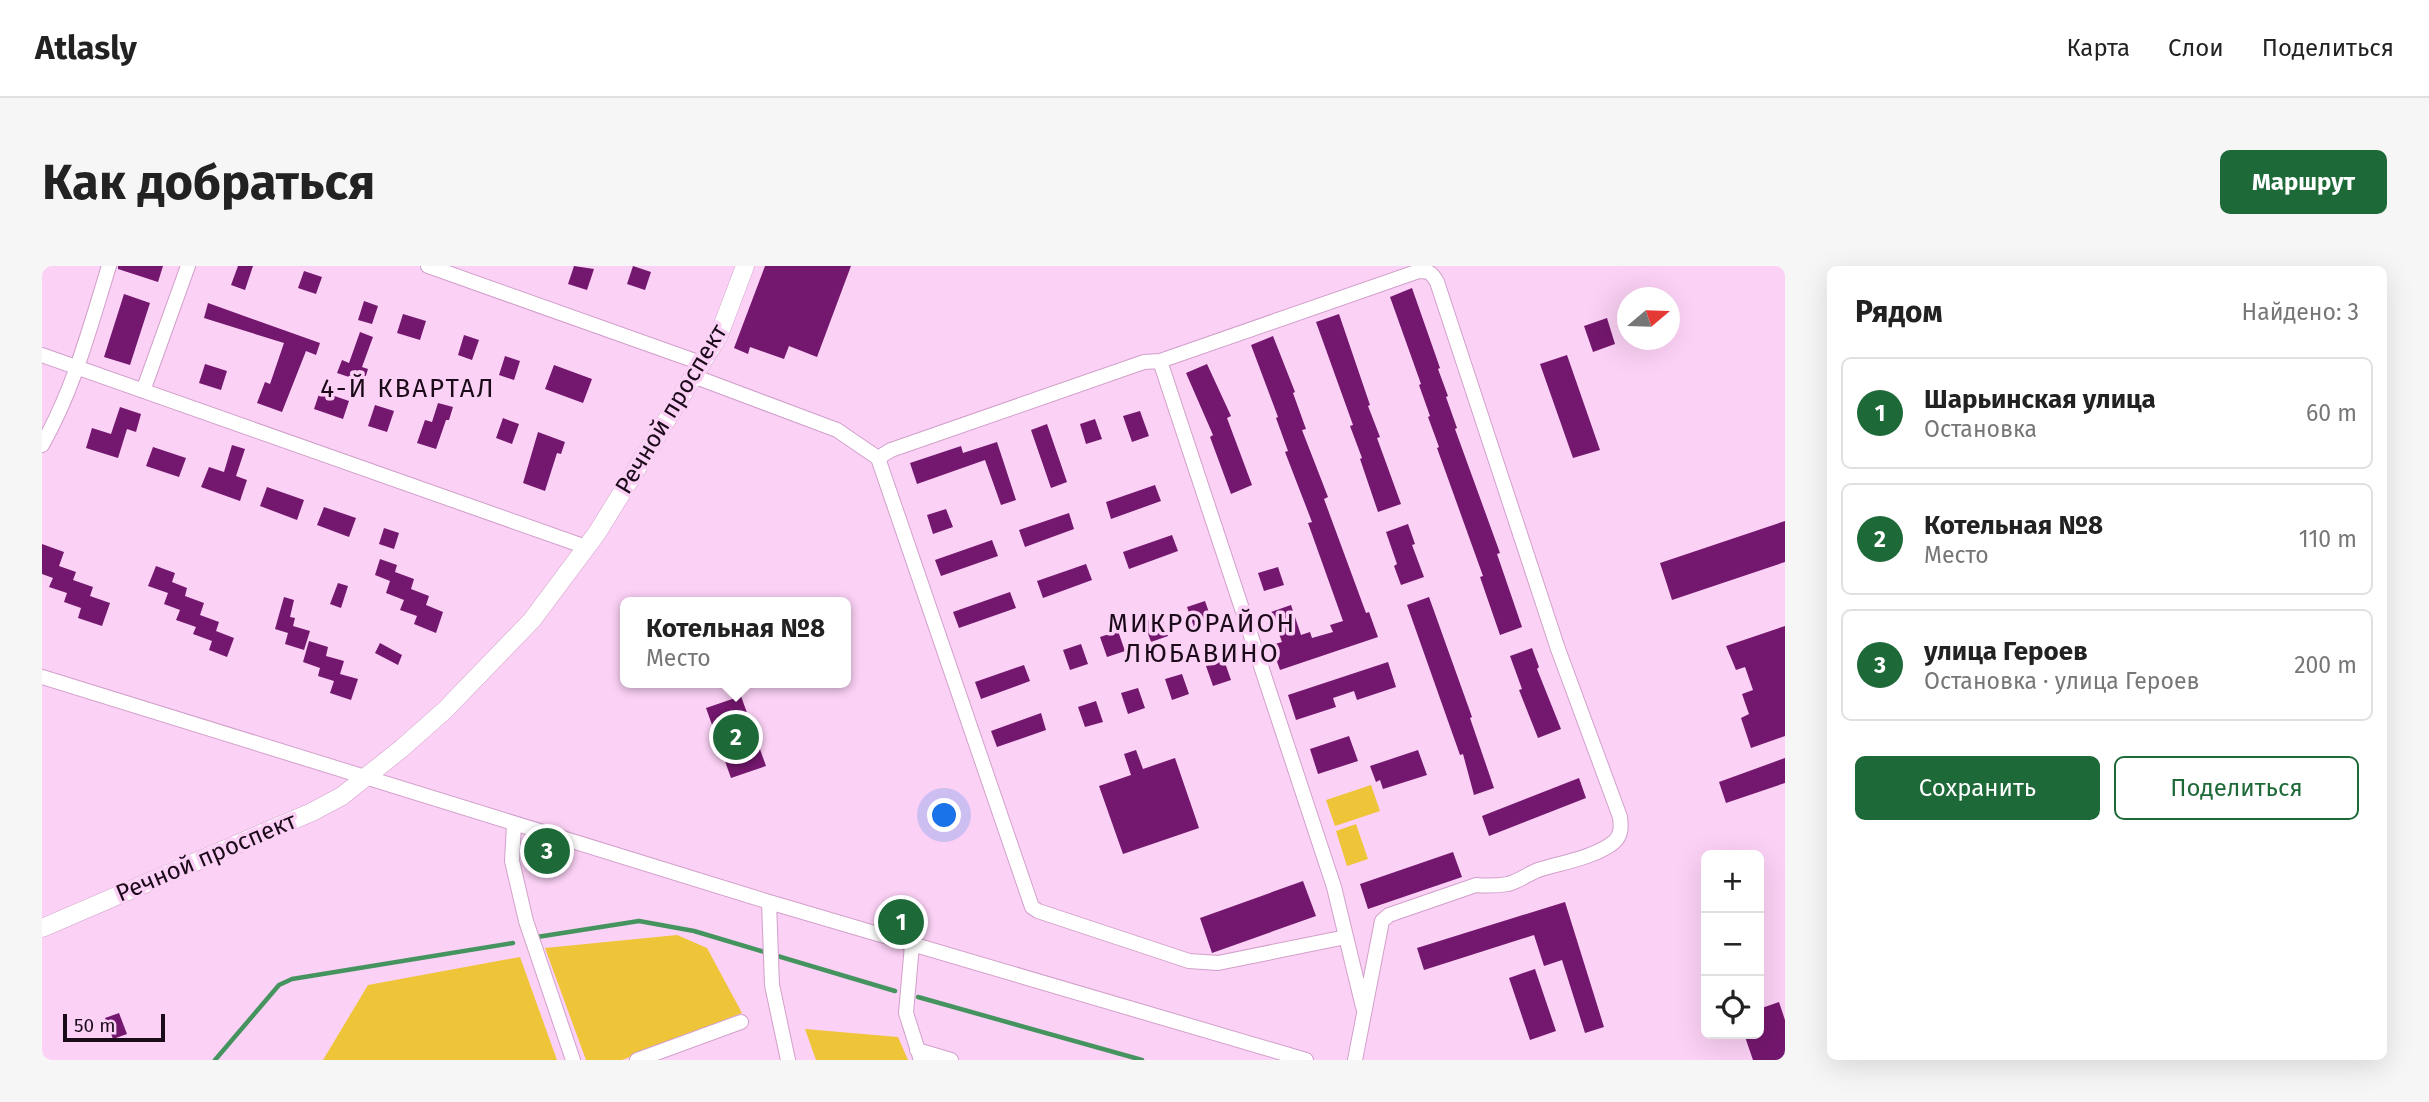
<!DOCTYPE html>
<html lang="ru">
<meta charset="utf-8">
<style>
body{margin:0;font-family:"Fira Sans",sans-serif;background:#f6f6f6;color:#222}
.controls{position:absolute;right:21px;bottom:21px;display:grid;overflow:hidden;border-radius:10px;box-shadow:0 7px 28px #0002}
.controls button{width:63px;height:63px;display:grid;place-items:center;padding:0;border:0;border-bottom:2px solid #e0e0e0;background:#fff;color:#222;font:35px sans-serif}
.compass{position:absolute;left:1575px;top:21px;width:63px;height:63px;border-radius:50%;background:#fff;box-shadow:0 7px 28px #0002;rotate:71deg}
.scale{position:absolute;left:21px;bottom:18px;width:102px;box-sizing:border-box;padding-left:7px;border:4px solid #1b0a19;border-top:0;font-size:19px;line-height:24px;white-space:nowrap;color:#1b0a19;-webkit-text-stroke:5px #fbd1f5;paint-order:stroke}
.you{position:absolute;left:903px;top:550px;width:24px;height:24px;margin:-18px;border:5px solid #fff;border-radius:50%;background:#1a73e8;box-shadow:0 0 0 10px #1a73e833}
.badge{display:grid;place-items:center;width:46px;height:46px;border-radius:50%;background:#1d6938;color:#fff;font-size:23px;font-weight:700}
.pin{position:absolute;translate:-50% -50%;border:4px solid #fff;box-shadow:0 2px 7px #0006}
.popup{position:absolute;left:578px;top:331px;width:231px;height:91px;box-sizing:border-box;display:grid;place-content:center;border-radius:10px;background:#fff;filter:drop-shadow(0 2px 5px #0005);font-size:23px;white-space:nowrap;color:#767676}
.popup b{font-size:26px;color:#222}
.popup::after{content:'';position:absolute;left:50%;top:100%;margin-left:-14px;border:14px solid transparent;border-top-color:#fff}
.list{margin:0;padding:0;list-style:none}
h2{display:flex;justify-content:space-between;align-items:center;height:91px;margin:0;padding:0 28px;font-size:30px}
h2 small{font-size:23px;font-weight:400;color:#767676}
.list li{display:grid;grid-template-columns:46px 1fr auto;gap:21px;align-items:center;box-sizing:border-box;height:112px;margin:0 14px 14px;padding:0 14px;border:2px solid #e0e0e0;border-radius:10px}
.list b{display:block;font-size:26px;white-space:nowrap}
.list p{margin:0;font-size:23px;white-space:nowrap;color:#767676}
.list em{font-size:23px;font-style:normal;color:#767676}
.actions{display:flex;gap:14px;padding:21px 28px}
.actions a{flex:1;padding:16px 0;border:2px solid #1d6938;border-radius:10px;text-align:center;font-size:24px;color:#1d6938}
.actions .main{background:#1d6938;color:#fff}
.icon{flex:none;width:38px;height:38px;fill:none;stroke:currentColor;stroke-width:2;stroke-linecap:round;stroke-linejoin:round}
.map{position:relative;flex:none;width:1743px;height:794px;overflow:hidden;border-radius:10px}
header{display:flex;align-items:center;gap:42px;box-sizing:border-box;height:98px;padding:0 35px;background:#fff;border-bottom:2px solid #e0e0e0}
header strong{font-size:33px}
nav{display:flex;gap:38px;margin-inline-start:auto;font-size:24px}
.intro{display:flex;align-items:center;justify-content:space-between;box-sizing:border-box;height:168px;padding:0 42px}
h1{margin:0;font-size:49px}
.button{padding:18px 32px;border-radius:10px;background:#1d6938;color:#fff;font-size:24px;font-weight:700}
main{display:flex;gap:42px;padding:0 42px}
aside{flex:1;background:#fff;border-radius:10px;box-shadow:0 7px 28px #0002}
.map>svg:first-child{display:block}
.green{fill:#eec439}
.lines{fill:none;stroke-linecap:round;stroke-linejoin:round}
.stream{stroke:#45945f;stroke-width:4.5}
.building{fill:#74176e}
.minor-casing{stroke:#d2a0cb;stroke-width:16}
.tertiary-casing{stroke:#d2a0cb;stroke-width:19}
.minor{stroke:#fff;stroke-width:14}
.tertiary{stroke:#fff;stroke-width:18}
.labels{text-anchor:middle;dominant-baseline:central;stroke-width:7;stroke-linejoin:round;paint-order:stroke}
.street-label{font-size:24px;fill:#1b0a19;stroke:#fbd1f5}
.neighbourhood-label{font-size:26px;letter-spacing:2px;fill:#1b0a19;stroke:#fbd1f5}
</style>
<header>
<strong>Atlasly</strong>
<nav><a>Карта</a><a>Слои</a><a>Поделиться</a></nav>
</header>
<div class="intro"><h1>Как добраться</h1><a class="button">Маршрут</a></div>
<main>
<div class="map">
<svg width="1743" height="794" viewBox="0 0 1743 794">
<rect width="100%" height="100%" fill="#fbd1f5"/>
<!-- green -->
<path class="green" d="M1329,519L1338,545L1293,560L1284,534Z
M1314,558L1326,593L1305,600L1294,565Z
M635,669L665,682L700,747L580,794H544L503,682Z
M478,691L515,794H281L326,719Z
M763,763L856,771L866,794H774Z"/>
<g class="lines">
<!-- stream -->
<path class="stream" d="M495,671L597,655L652,665L853,725
M876,731L1100,794
M173,794L237,719L250,713L471,677"/>
</g>
<!-- building -->
<path class="building" d="M76,0H121L116,16L76,3Z
M196,0H211L203,24L189,19Z
M532,0L552,3L545,24L526,18Z
M591,0L609,6L603,24L585,18Z
M723,0H809L775,91L747,80L742,93L708,81L706,88L692,82Z
M262,5L280,11L274,28L256,22Z
M1370,22L1398,102L1396,103L1406,130L1404,131L1415,162L1413,163L1458,287L1455,288L1480,361L1458,369L1438,311L1441,310L1395,182L1397,181L1386,151L1388,150L1377,119L1379,118L1348,31Z
M82,28L108,37L88,99L62,91Z
M322,35L336,40L330,58L316,54Z
M166,37L278,77L274,89L264,85L240,146L215,137L223,116L228,118L242,77L162,52Z
M361,48L384,55L378,74L355,67Z
M1297,48L1328,139L1326,140L1338,171L1335,172L1359,238L1336,246L1318,193L1320,192L1308,160L1311,159L1274,56Z
M1565,52L1573,78L1551,86L1542,60Z
M318,66L331,71L320,101L326,103L322,116L295,107L300,94L307,97Z
M422,69L437,74L430,94L416,89Z
M1231,70L1253,126L1251,127L1264,163L1260,164L1286,231L1282,233L1324,347L1327,346L1336,371L1238,404L1229,379L1240,376L1229,346L1249,339L1259,369L1268,366L1270,372L1291,366L1288,359L1301,355L1266,257L1270,256L1243,186L1246,185L1234,152L1236,151L1209,79Z
M1525,89L1558,184L1531,192L1498,98Z
M463,90L478,95L472,114L457,109Z
M163,98L185,105L179,124L157,117Z
M1165,98L1189,150L1185,152L1210,219L1189,228L1168,171L1171,169L1144,107Z
M512,99L550,113L541,137L503,123Z
M278,125L307,135L301,153L272,143Z
M396,137L411,141L407,154H404L394,183L375,177L383,154L390,156Z
M333,139L352,145L345,166L326,160Z
M78,141L99,148L94,166L85,163L76,192L44,182L50,162L69,168Z
M1098,145L1107,170L1090,176L1081,150Z
M461,152L477,158L470,178L454,172Z
M1053,153L1060,173L1044,178L1038,158Z
M1005,158L1025,216L1009,222L989,164Z
M496,166L523,176L519,188L515,187L503,225L481,217Z
M955,176L974,234L959,239L943,194L875,218L868,197L919,180L921,187Z
M190,179L203,183L194,210L205,214L198,235L159,221L167,201L182,206Z
M111,181L144,192L137,211L104,200Z
M1113,219L1119,235L1069,253L1064,236Z
M225,221L262,234L255,254L218,240Z
M282,241L314,252L307,271L275,259Z
M904,243L911,261L891,268L885,249Z
M1027,247L1032,263L983,281L977,264Z
M1743,255V296L1630,334L1618,297Z
M1366,258L1373,278L1370,279L1382,311L1359,319L1352,300L1355,298L1344,266Z
M342,262L357,267L352,283L337,278Z
M1130,269L1136,285L1087,303L1081,286Z
M950,274L956,290L899,310L893,294Z
M0,278L22,286L17,300L34,306L31,314L51,321L48,330L68,337L60,360L36,352L39,342L22,336L25,327L7,321L11,312L0,308Z
M338,293L355,299L353,306L372,313L369,323L387,330L384,339L401,346L394,367L372,358L375,350L358,344L362,334L344,327L348,315L333,309Z
M1044,298L1050,314L1001,332L995,315Z
M114,300L133,307L130,316L145,322L143,330L162,337L158,349L177,356L174,365L192,372L185,391L167,384L170,375L151,368L154,361L134,354L138,344L122,338L126,327L106,320Z
M1236,301L1242,319L1222,325L1216,307Z
M296,317L306,320L299,342L288,338Z
M968,326L974,342L917,362L911,346Z
M242,331L252,334L248,351L253,352L251,360L268,365L262,384L243,378L246,367L233,363Z
M1387,331L1430,451L1428,452L1452,522L1432,529L1421,488L1418,489L1365,339Z
M1163,335L1170,355L1152,361L1145,341Z
M1119,350L1126,370L1109,376L1102,356Z
M1743,360V470L1709,482L1699,452L1707,448L1700,428L1711,424L1703,401L1694,404L1684,380Z
M1076,365L1083,385L1065,391L1058,371Z
M267,375L286,381L284,390L302,395L298,408L316,413L309,434L288,427L292,415L276,410L278,402L261,396Z
M338,377L360,389L356,399L333,387Z
M1039,378L1046,398L1028,404L1021,384Z
M1490,382L1497,401L1495,403L1519,463L1496,472L1477,424L1480,423L1468,390Z
M1182,394L1189,414L1171,420L1164,400Z
M1346,396L1354,421L1315,434L1312,425L1291,432L1294,441L1254,454L1246,429Z
M982,399L988,415L939,433L933,416Z
M1140,408L1147,428L1130,434L1123,413Z
M1096,422L1103,442L1086,448L1079,427Z
M699,430L724,500L689,512L664,442Z
M1054,435L1061,456L1043,461L1036,441Z
M999,447L1004,464L955,481L949,465Z
M1307,470L1316,495L1276,508L1268,483Z
M1094,484L1101,503L1133,492L1157,562L1081,588L1057,520L1089,509L1082,488Z
M1376,484L1385,509L1341,523L1338,514L1334,516L1328,500Z
M1743,492V517L1684,537L1677,516Z
M1537,512L1544,532L1447,570L1440,550Z
M1411,586L1420,611L1326,643L1318,618Z
M1261,615L1274,650L1170,687L1158,652Z
M1523,636L1562,761L1543,767L1520,694L1502,700L1492,669L1382,704L1375,682Z
M1493,703L1514,765L1488,774L1467,712Z
M1737,736L1743,754V794H1711L1702,768H1717V743Z
M77,747L85,768L71,773L63,752Z"/>
<g class="lines">
<!-- minor casing -->
<g class="minor-casing">
<path id="minor" d="M386,0L659,97
M0,89L544,281
M1118,95L1292,621L1321,741
M651,110L795,164L836,192
M101,125L146,0
M0,179C32,123 48,61 67,0
M0,411L727,636L1264,794
M472,559L470,595L484,655L531,794
M727,636L730,719L746,794
M1304,671L1176,697L1147,695L996,645L990,641L836,192L849,184L1102,96L1118,95L1377,5C1387,5 1390,7 1395,16L1516,383L1578,551C1579,560 1580,569 1572,576C1554,591 1519,597 1496,604C1486,608 1477,615 1466,618C1455,620 1445,620 1434,619L1347,649L1340,655L1313,794
M870,679L864,747L879,794
M875,784L909,794
M595,794L699,756"/>
</g>
<!-- tertiary casing -->
<g class="tertiary-casing">
<path id="tertiary" d="M0,662L270,546L300,530L359,483L403,444L490,354L555,267L677,69L703,0"/>
</g>
<!-- minor -->
<use href="#minor" class="minor"/>
<!-- tertiary -->
<use href="#tertiary" class="tertiary"/>
</g>
<g class="labels">
<!-- street labels -->
<g class="street-label">
<text transform="translate(629 143) rotate(-59)">Речной проспект</text>
<text transform="translate(164 591) rotate(-23)">Речной проспект</text>
</g>
<!-- neighbourhood labels -->
<g class="neighbourhood-label">
<text x="366" y="122">4-Й КВАРТАЛ</text>
<text x="1160" y="357">МИКРОРАЙОН<tspan x="1160" dy="30">ЛЮБАВИНО</tspan></text>
</g>
</g>
</svg>
<div class="controls">
<button>+</button>
<button>−</button>
<button><svg class="icon" aria-label="locate" viewBox="0 0 24 24"><circle cx="12" cy="12" r="6"/><path d="M12 2v4M12 18v4M2 12h4M18 12h4"/></svg></button>
</div>
<svg class="compass" viewBox="-18 -18 36 36"><path d="M0-13l5 13h-10z" fill="#e53935"/><path d="M0 13l5-13h-10z" fill="#767676"/></svg>
<div class="scale">50 m</div>
<div class="you"></div>
<div class="pin badge" style="left:859px;top:656px">1</div>
<div class="pin badge" style="left:694px;top:471px">2</div>
<div class="popup"><b>Котельная №8</b>Место</div>
<div class="pin badge" style="left:505px;top:585px">3</div>
</div>
<aside>
<h2>Рядом<small>Найдено: 3</small></h2>
<ul class="list">
<li><span class="badge">1</span><div><b>Шарьинская улица</b><p>Остановка</p></div><em>60 m</em></li>
<li><span class="badge">2</span><div><b>Котельная №8</b><p>Место</p></div><em>110 m</em></li>
<li><span class="badge">3</span><div><b>улица Героев</b><p>Остановка · улица Героев</p></div><em>200 m</em></li>
</ul>
<div class="actions"><a class="main">Сохранить</a><a>Поделиться</a></div>
</aside>
</main>
